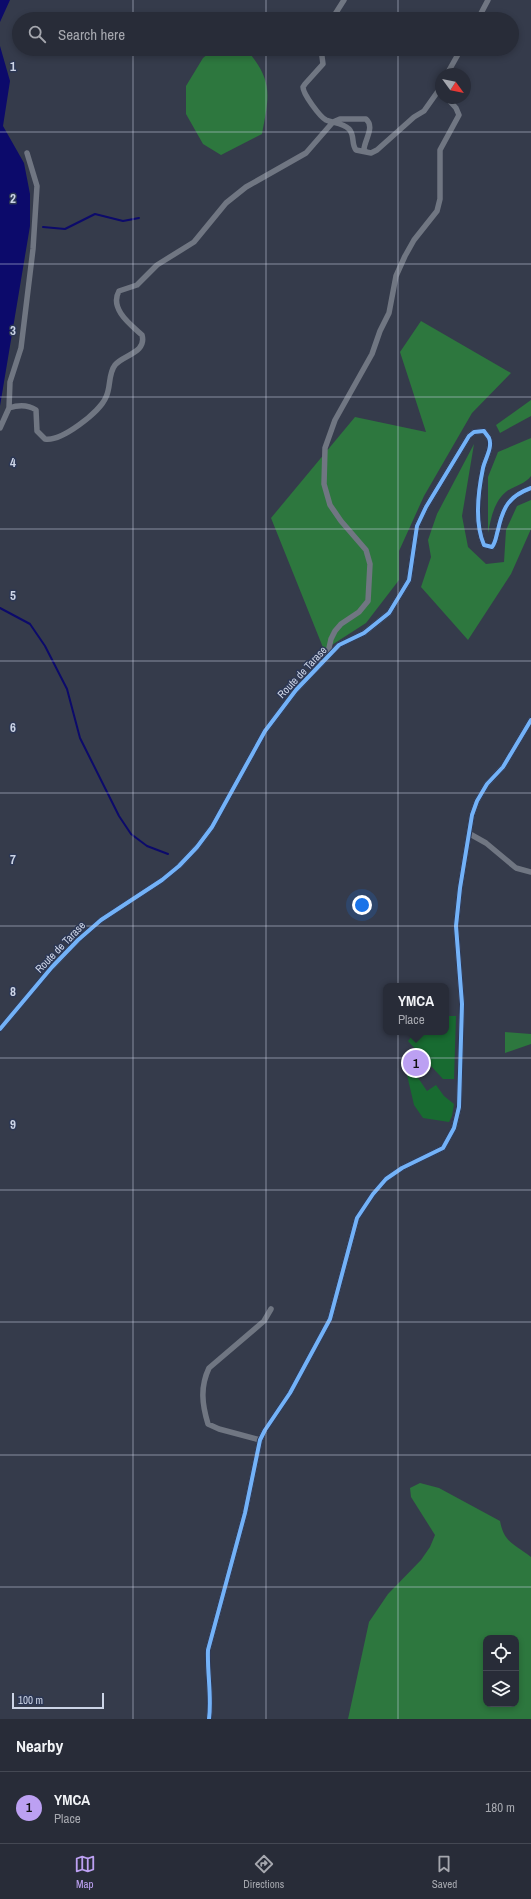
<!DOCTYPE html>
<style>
body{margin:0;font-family:"Archivo Narrow",sans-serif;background:#303440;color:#f1f3f6}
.controls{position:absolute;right:12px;bottom:12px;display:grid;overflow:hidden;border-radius:8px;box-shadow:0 2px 6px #0003}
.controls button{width:36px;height:36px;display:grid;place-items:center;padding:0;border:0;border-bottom:1px solid #444853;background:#282c38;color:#f1f3f6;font:20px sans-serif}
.compass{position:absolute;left:435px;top:68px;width:36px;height:36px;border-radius:50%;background:#282c38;box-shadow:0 2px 6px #0003;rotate:123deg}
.scale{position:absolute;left:12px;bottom:10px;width:92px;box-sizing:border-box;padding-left:4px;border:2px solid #ccd4e6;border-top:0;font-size:11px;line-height:14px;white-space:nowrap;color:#ccd4e6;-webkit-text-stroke:3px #2c3754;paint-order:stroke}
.you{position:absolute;left:362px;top:905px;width:14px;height:14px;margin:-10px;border:3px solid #fff;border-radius:50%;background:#1a73e8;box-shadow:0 0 0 6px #1a73e833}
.badge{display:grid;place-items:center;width:26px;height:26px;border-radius:50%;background:#bca0f2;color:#111;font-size:13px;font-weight:700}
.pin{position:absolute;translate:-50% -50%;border:2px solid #fff;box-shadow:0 1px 4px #0006}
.popup{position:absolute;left:383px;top:983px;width:66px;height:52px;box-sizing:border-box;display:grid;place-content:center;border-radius:8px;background:#282c38;filter:drop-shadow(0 1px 3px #0005);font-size:13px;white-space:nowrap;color:#a5a7ae}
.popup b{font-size:15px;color:#f1f3f6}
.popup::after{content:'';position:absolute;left:50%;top:100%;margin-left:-8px;border:8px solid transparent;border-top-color:#282c38}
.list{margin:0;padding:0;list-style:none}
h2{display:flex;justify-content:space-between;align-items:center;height:52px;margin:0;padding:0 16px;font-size:17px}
h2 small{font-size:13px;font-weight:400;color:#a5a7ae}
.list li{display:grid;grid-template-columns:26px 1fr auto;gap:12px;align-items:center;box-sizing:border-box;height:72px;padding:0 16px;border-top:1px solid #444853}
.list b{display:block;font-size:15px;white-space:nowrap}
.list p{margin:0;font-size:13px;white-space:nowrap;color:#a5a7ae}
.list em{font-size:13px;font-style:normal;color:#a5a7ae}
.icon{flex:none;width:22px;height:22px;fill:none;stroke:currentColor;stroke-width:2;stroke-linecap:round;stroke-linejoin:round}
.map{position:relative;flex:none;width:531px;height:1719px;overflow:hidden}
.search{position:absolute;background:#282c38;box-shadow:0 2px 6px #0003;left:12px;right:12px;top:12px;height:44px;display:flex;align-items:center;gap:10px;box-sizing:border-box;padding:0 14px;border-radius:22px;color:#a5a7ae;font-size:15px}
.sheet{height:124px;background:#282c38}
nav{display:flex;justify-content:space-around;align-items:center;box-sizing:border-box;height:56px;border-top:1px solid #444853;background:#282c38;font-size:11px;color:#a5a7ae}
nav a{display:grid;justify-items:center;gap:2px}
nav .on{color:#bca0f2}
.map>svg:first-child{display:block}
.green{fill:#186b31}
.forest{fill:#2d773e;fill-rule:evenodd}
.water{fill:#0c0a6b}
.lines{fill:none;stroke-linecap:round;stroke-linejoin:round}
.stream{stroke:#0c0a6b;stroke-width:2}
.minor{stroke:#707682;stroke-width:5.5}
.cycleway-casing{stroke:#2c3754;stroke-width:6}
.cycleway{stroke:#73b2f8;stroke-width:4}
.grid{fill:none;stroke:#ccd4e6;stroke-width:1;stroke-opacity:0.55}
.labels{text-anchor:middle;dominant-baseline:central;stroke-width:3;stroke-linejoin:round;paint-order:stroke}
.street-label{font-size:11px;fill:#ccd4e6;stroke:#2c3754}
.grid-label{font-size:13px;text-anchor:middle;font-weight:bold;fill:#ccd4e6;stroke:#2c3754;stroke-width:3;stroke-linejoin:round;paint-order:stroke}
</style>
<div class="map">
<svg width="531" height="1719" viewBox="0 0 531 1719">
<rect width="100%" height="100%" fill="#353b4b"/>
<!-- green -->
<path class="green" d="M446,1016H456L454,1079H443L408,1041L415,1032H446Z
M412,1069L427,1091L436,1085L444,1096L454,1104L452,1116L449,1122L423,1118L414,1105L407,1075Z"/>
<!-- forest -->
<path class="forest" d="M214,49H246C274,81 269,96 262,134L221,155L203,144L186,114V86L203,58Z
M421,321L511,373L472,413L424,496L399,551V580L366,623L324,650L271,518L355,417L426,432L400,352Z
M531,400V416L500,433L496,425Z
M531,438V476C525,484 515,486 507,491C494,501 491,518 488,533V477L498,452Z
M474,444L462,516L468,547L486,564L504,562L506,530L517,506L531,500V529L511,574L468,640L421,587L431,557L428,540L437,514Z
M505,1032L531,1034V1044L505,1053Z
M420,1483L439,1488L500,1521C504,1543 515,1544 531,1557V1719H348L369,1622L388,1594L421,1560L430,1547L435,1535L411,1497L410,1488ZM486,1638H516V1704H486Z"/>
<!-- water -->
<path class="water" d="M0,0H10L0,22Z
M0,46L10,81L3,126L24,163L30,194V226L0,406Z"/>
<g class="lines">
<!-- stream -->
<path class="stream" d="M43,227L65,229L95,214L123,221L139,218
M0,608L30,624L45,646L67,689L80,738L119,816L131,834L147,846L168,854"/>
<!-- minor -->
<path class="minor" d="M332,19L344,0
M478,19L488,0
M321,49L323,64L305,84L303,87C303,94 320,117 326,120C333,123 343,123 349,129C355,135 351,144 356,150L366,152
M447,74L461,49
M9,408C18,405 27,404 36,410L37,431L45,439C61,442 100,412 106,397C111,387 108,374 115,365C123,355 147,353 142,335C131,325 109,309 119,291L137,285L157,265L194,242L226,203L246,187L306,153L333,122L340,119H366C375,127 365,139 364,149L366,152L371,153L377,150L414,117L424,111L441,87
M0,428L9,408L10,382L21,348L33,249L37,186L27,153
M327,657L331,639L335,631L341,624L359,612L368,601L370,564L366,550L341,521L330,505L324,484L325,448L335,420L372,354L380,331L389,313L396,276L405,256L414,240L437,211L440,199V150L459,115L456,108L447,98
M470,834L486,843L516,868L531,872
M0,1029L52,967L78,940L101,920L162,880L179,866L197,847L212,827L265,731L296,690L339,645L364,633L389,613L409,580L417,526L426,507L469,436L474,432L484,431C485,433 488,436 489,438C493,447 485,459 483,468C478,492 474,522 484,545L492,547C496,542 496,536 498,530C503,507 509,496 531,488
M260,1440L219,1429L208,1424C202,1404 200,1387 209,1368L264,1321L271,1309
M209,1719C212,1697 207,1673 208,1650L245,1513L260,1440L265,1430L290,1393L330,1319L357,1218L373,1194L386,1179L402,1168L443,1148L454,1128L459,1107L462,1004L456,926L460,888L472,815L477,801L487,784L503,767L531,720"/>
<!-- cycleway casing -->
<g class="cycleway-casing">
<path id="cycleway" d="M0,1029L52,967L78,940L101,920L162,880L179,866L197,847L212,827L265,731L296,690L339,645L364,633L389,613L409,580L417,526L426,507L469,436L474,432L484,431C485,433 488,436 489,438C493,447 485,459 483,468C478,492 474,522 484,545L492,547C496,542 496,536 498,530C503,507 509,496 531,488
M209,1719C212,1697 207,1673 208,1650L245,1513L260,1440L265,1430L290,1393L330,1319L357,1218L373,1194L386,1179L402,1168L443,1148L454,1128L459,1107L462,1004L456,926L460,888L472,815L477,801L487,784L503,767L531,720"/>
</g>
<!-- cycleway -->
<use href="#cycleway" class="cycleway"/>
</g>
<!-- grid -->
<path class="grid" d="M133,0V19M266,0V19M398,0V19M133,49V1719M266,49V1719M398,49V1719M0,132H531M0,264H531M0,397H531M0,529H531M0,661H531M0,793H531M0,926H531M0,1058H531M0,1190H531M0,1322H531M0,1455H531M0,1587H531"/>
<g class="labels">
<!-- street labels -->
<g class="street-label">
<text transform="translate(302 672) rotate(-47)">Route de Tarase</text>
<text transform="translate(60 947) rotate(-46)">Route de Tarase</text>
</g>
</g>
<g class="grid-label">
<text x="13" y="71">1</text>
<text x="13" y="203">2</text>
<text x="13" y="335">3</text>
<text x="13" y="467">4</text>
<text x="13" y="600">5</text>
<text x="13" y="732">6</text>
<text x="13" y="864">7</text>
<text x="13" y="996">8</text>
<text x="13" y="1129">9</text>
</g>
</svg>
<div class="controls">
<button><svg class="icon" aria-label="locate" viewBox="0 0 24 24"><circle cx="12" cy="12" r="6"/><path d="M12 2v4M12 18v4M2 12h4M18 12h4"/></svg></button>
<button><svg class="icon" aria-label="layers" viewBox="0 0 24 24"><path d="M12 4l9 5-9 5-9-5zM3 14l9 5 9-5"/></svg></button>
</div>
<svg class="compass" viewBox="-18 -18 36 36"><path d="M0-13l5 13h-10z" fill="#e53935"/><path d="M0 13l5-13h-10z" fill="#a5a7ae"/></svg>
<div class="scale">100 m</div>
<div class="you"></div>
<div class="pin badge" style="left:416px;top:1063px">1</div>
<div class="popup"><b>YMCA</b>Place</div>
<div class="search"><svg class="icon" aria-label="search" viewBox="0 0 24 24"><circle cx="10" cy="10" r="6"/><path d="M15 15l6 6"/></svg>Search here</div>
</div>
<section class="sheet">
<h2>Nearby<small></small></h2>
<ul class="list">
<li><span class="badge">1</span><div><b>YMCA</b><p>Place</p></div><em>180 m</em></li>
</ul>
</section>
<nav>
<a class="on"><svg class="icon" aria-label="map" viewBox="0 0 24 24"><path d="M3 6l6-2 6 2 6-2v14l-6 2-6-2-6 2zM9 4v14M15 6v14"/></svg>Map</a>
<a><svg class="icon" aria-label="directions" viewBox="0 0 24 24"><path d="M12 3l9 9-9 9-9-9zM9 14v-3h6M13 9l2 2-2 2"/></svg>Directions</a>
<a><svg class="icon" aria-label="saved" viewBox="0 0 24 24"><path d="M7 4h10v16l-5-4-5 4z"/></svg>Saved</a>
</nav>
